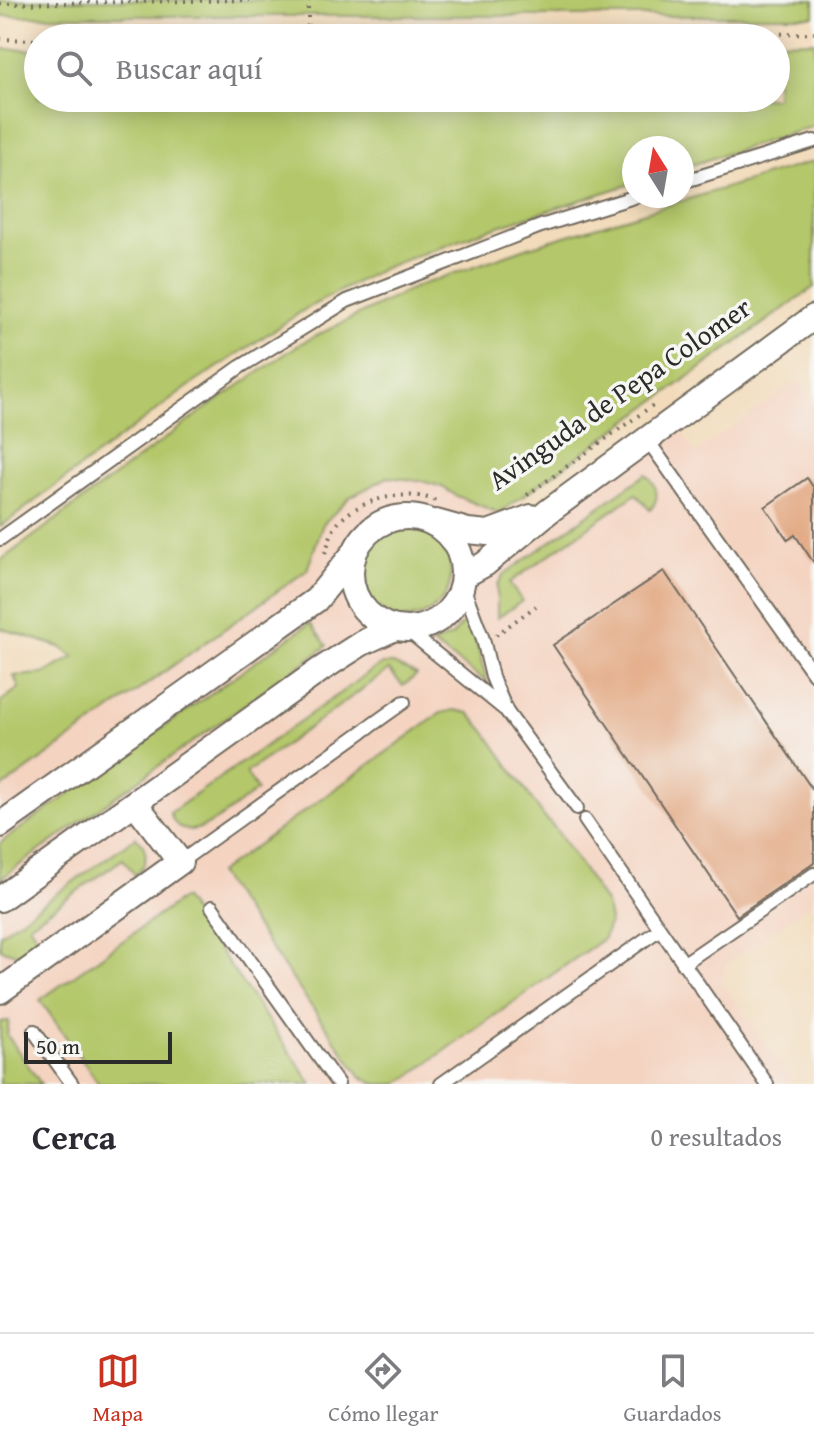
<!DOCTYPE html>
<html lang="es">
<meta charset="utf-8">
<style>
body{margin:0;font-family:"Gentium Book Plus",serif;background:#f2f2f3;color:#2b2b33}
.compass{position:absolute;left:622px;top:136px;width:72px;height:72px;border-radius:50%;background:#fff;box-shadow:0 4px 20px #0003;rotate:349deg}
.scale{position:absolute;left:24px;bottom:20px;width:148px;box-sizing:border-box;padding-left:8px;border:4px solid #2b2b2b;border-top:0;font-size:22px;line-height:28px;white-space:nowrap;color:#2b2b2b;-webkit-text-stroke:6px #f6f6f2;paint-order:stroke}
.list{margin:0;padding:0;list-style:none}
h2{display:flex;justify-content:space-between;align-items:center;height:104px;margin:0;padding:0 32px;font-size:34px}
h2 small{font-size:26px;font-weight:400;color:#7c7c81}
.icon{flex:none;width:44px;height:44px;fill:none;stroke:currentColor;stroke-width:2;stroke-linecap:round;stroke-linejoin:round}
.map{position:relative;flex:none;width:814px;height:1084px;overflow:hidden}
.search{position:absolute;background:#fff;box-shadow:0 4px 20px #0003;left:24px;right:24px;top:24px;height:88px;display:flex;align-items:center;gap:20px;box-sizing:border-box;padding:0 28px;border-radius:44px;color:#7c7c81;font-size:30px}
.sheet{height:248px;background:#fff}
nav{display:flex;justify-content:space-around;align-items:center;box-sizing:border-box;height:112px;border-top:2px solid #e1e1e2;background:#fff;font-size:22px;color:#7c7c81}
nav a{display:grid;justify-items:center;gap:4px}
nav .on{color:#c8321e}
.map>svg:first-child{display:block}
.built{fill:#f4d3c0}
.green{fill:#b4c76b;stroke:#70794b;stroke-width:2}
.building{fill:#e2a67f}
.lines{fill:none;stroke-linecap:round;stroke-linejoin:round}
.service-casing{stroke:#71695d;stroke-width:16}
.minor-casing{stroke:#71695d;stroke-width:28}
.path{stroke:#71695d;stroke-width:4;stroke-dasharray:2 6;stroke-linecap:butt}
.service{stroke:#fff;stroke-width:12}
.minor{stroke:#fff;stroke-width:24}
.labels{text-anchor:middle;dominant-baseline:central;stroke-width:7;stroke-linejoin:round;paint-order:stroke}
.street-label{font-size:28px;fill:#2b2b2b;stroke:#f6f6f2}
</style>
<div class="map">
<svg width="814" height="1084" viewBox="0 0 814 1084">
<rect width="100%" height="100%" fill="#f6f6f2"/>
<filter id="ink" filterUnits="userSpaceOnUse"><feTurbulence type="fractalNoise" baseFrequency=".0125" numOctaves="2"/><feDisplacementMap in="SourceGraphic" scale="16" xChannelSelector="R" yChannelSelector="G"/><feConvolveMatrix kernelMatrix="1 2 1 2 8 2 1 2 1" color-interpolation-filters="sRGB"/></filter>
<filter id="wash" filterUnits="userSpaceOnUse"><feTurbulence type="fractalNoise" baseFrequency=".006" numOctaves="4" result="noise"/><feDisplacementMap in="SourceGraphic" scale="32" xChannelSelector="R" yChannelSelector="G"/><feGaussianBlur stdDeviation="1.8" result="paint"/><feColorMatrix in="noise" values="0 0 0 0 0 0 0 0 0 0 0 0 0 0 0 0 0 1.4 0 .05"/><feComposite in="paint" operator="in"/></filter>
<g filter="url(#wash)">
<rect width="100%" height="100%" fill="#f2dbbb"/>
<!-- built -->
<path class="built" d="M797,381L814,405V901L726,964L723,983L794,1084H0V789L307,570L323,524L349,497L388,477L422,481L442,487L457,496L499,513L549,511L672,420L696,453Z"/>
<!-- green -->
<path class="green" d="M0,0H814V16H0Z
M814,41V126L682,168V148H634V183L480,232L384,268L307,308L188,387L0,527V49L38,50V98H776V42Z
M814,161V287L499,513L457,496L442,487L422,481L388,477L350,497L323,524L307,570L0,789V702L19,688L14,676L43,674L74,657L60,647L0,628V561L201,412L301,343L415,287L529,247Z
M646,474C657,485 661,498 650,510L636,494L509,583L522,601L497,618V586L503,575Z
M361 573a45 45 0 1 1 90 0a45 45 0 1 1-90 0Z
M469,616L487,682L432,644L452,636Z
M310,623L327,646L0,879V843Z
M383,664H393L417,675L403,686L389,670L246,773L257,790C239,803 183,857 170,813L374,669Z
M454,710L469,713L485,731L545,818L555,828L606,904L610,920L604,938L398,1084H376L361,1077L218,873L441,713Z
M136,837C149,848 149,864 135,875L123,859L29,925L41,943L19,955L0,949V934Z
M183,898L312,1084H99L40,1000Z
M9,1021L7,1035L41,1084H0V1022Z"/>
<g id="blocks">
<!-- building -->
<path class="building" d="M807,478L814,488V563L795,535L788,540L765,507Z
M664,571L814,792V863L737,916L553,645Z"/>
</g>
</g>
<g filter="url(#ink)">
<use href="#blocks" fill-opacity="0" stroke="#71695d" stroke-width="2"/>
<g class="lines">
<!-- service casing -->
<g class="service-casing">
<path id="service" d="M682,182L814,141
M646,438L814,674
M0,539L240,367L347,301L541,226L637,196
M463,586L483,639L492,677L507,712L577,808
M407,630L504,709
M585,820L767,1084
M180,862L404,702
M212,907L338,1084
M683,964L814,874
M34,1031L72,1084
M441,1084L660,929"/>
</g>
<!-- minor casing -->
<g class="minor-casing">
<path id="minor" d="M351 573a56 56 0 1 1 112 0a56 56 0 1 1-112 0Z
M436,522L468,531L488,533L531,517
M463,576L485,564L549,511L814,317
M0,825L316,600L354,553
M0,899L320,670L362,643L395,628
M0,991L180,862L135,803"/>
</g>
<!-- path -->
<path class="path" d="M308,0V38
M0,4L249,0
M605,38L814,33
M0,39L38,40
M527,495L656,403
M325,553C328,546 330,536 334,529C351,500 406,487 436,501
M496,635L536,606"/>
<!-- service -->
<use href="#service" class="service"/>
<!-- minor -->
<use href="#minor" class="minor"/>
</g>
</g>
<g class="labels">
<!-- street labels -->
<g class="street-label">
<text transform="translate(619 393) rotate(-35)">Avinguda de Pepa Colomer</text>
</g>
</g>
</svg>
<svg class="compass" viewBox="-18 -18 36 36"><path d="M0-13l5 13h-10z" fill="#e53935"/><path d="M0 13l5-13h-10z" fill="#7c7c81"/></svg>
<div class="scale">50 m</div>
<div class="search"><svg class="icon" aria-label="search" viewBox="0 0 24 24"><circle cx="10" cy="10" r="6"/><path d="M15 15l6 6"/></svg>Buscar aquí</div>
</div>
<section class="sheet">
<h2>Cerca<small>0 resultados</small></h2>
<ul class="list">
</ul>
</section>
<nav>
<a class="on"><svg class="icon" aria-label="map" viewBox="0 0 24 24"><path d="M3 6l6-2 6 2 6-2v14l-6 2-6-2-6 2zM9 4v14M15 6v14"/></svg>Mapa</a>
<a><svg class="icon" aria-label="directions" viewBox="0 0 24 24"><path d="M12 3l9 9-9 9-9-9zM9 14v-3h6M13 9l2 2-2 2"/></svg>Cómo llegar</a>
<a><svg class="icon" aria-label="saved" viewBox="0 0 24 24"><path d="M7 4h10v16l-5-4-5 4z"/></svg>Guardados</a>
</nav>
